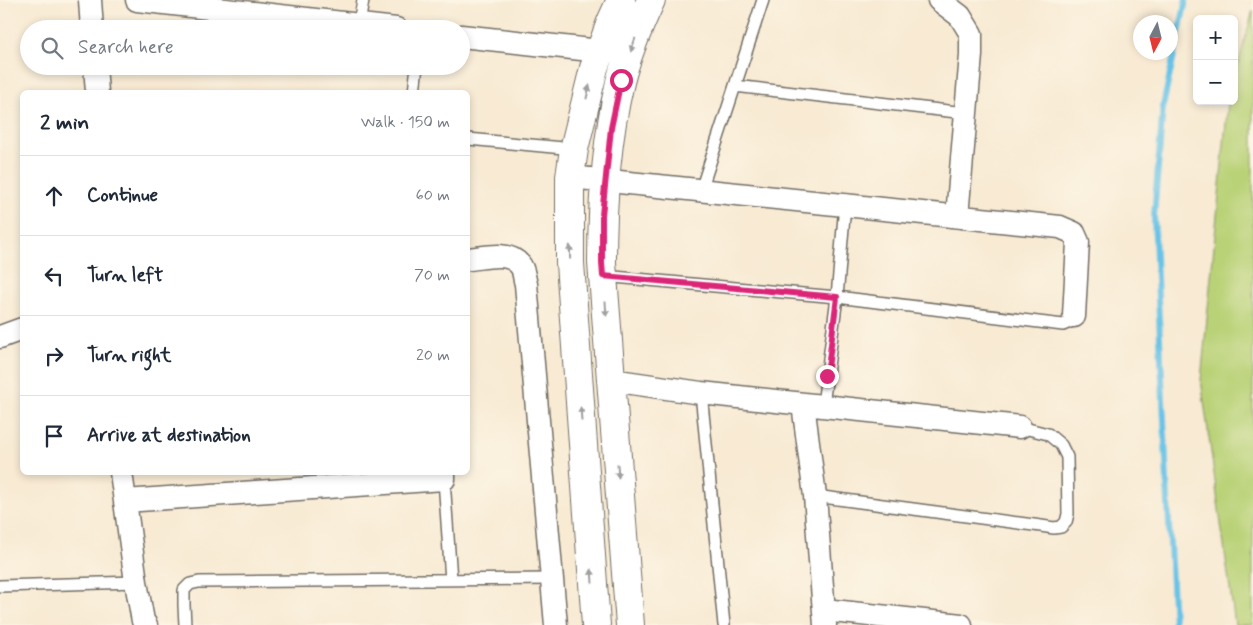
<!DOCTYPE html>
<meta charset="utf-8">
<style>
body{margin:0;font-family:Mynerve,sans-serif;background:#f6f6f7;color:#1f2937}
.controls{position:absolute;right:15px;top:15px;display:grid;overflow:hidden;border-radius:8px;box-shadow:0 2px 8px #0003}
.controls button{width:45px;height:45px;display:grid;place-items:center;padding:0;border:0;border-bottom:1px solid #e0e1e3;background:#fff;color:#1f2937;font:25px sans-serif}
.compass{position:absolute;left:1133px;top:15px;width:45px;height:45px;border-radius:50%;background:#fff;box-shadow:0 2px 8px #0003;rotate:187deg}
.stop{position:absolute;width:15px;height:15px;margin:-11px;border:4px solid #db2777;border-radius:50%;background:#fff}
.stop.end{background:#db2777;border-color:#fff;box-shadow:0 1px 5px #0008}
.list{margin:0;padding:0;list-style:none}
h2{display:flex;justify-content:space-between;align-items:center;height:65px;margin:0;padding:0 20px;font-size:21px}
h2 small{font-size:16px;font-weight:400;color:#747a83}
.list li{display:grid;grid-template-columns:32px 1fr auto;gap:15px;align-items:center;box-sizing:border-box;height:80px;padding:0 20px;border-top:1px solid #e0e1e3}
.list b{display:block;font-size:19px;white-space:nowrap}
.list em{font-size:16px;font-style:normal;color:#747a83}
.icon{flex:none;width:28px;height:28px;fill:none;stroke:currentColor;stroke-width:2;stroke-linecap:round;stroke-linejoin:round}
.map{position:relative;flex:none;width:1253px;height:625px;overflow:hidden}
.search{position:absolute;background:#fff;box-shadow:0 2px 8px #0003;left:20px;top:20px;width:450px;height:55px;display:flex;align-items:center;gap:12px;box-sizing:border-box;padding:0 18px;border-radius:28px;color:#747a83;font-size:19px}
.panel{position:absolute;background:#fff;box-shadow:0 2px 8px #0003;left:20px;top:90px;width:450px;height:385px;border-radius:8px}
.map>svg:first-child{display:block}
.green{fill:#b9d277;stroke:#727e51}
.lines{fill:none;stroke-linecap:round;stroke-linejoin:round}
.stream{stroke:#68c3e6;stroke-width:6}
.lane-casing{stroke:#736e66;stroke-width:14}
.street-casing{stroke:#736e66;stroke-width:25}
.secondary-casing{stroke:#736e66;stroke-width:30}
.lane{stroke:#fff;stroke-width:11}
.street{stroke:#fff;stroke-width:22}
.secondary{stroke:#fff;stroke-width:28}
.oneway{fill:#a0a0a0}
.route{stroke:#db2777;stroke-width:6}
</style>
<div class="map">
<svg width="1253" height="625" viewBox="0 0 1253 625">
<rect width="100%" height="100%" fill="#fcf5e5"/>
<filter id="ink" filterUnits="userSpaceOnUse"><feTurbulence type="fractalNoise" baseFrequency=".02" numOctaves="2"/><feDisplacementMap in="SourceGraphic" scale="10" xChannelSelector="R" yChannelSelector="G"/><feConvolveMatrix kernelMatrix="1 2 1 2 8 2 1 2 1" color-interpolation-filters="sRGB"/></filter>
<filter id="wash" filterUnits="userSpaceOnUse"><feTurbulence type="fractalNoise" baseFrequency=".0096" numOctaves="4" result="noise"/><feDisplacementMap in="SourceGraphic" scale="20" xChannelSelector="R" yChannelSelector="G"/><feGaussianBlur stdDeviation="1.12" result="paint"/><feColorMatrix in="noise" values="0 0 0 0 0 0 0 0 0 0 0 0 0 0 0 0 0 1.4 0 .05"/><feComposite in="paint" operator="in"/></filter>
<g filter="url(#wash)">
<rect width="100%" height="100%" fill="#f8ead3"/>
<!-- green -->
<path class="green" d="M1253,10V625H1235L1201,380L1228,102L1234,101V79Z"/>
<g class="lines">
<!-- stream -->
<path class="stream" d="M1174,625L1154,216L1163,106L1186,0"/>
</g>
</g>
<g filter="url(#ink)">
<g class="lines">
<!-- lane casing -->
<g class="lane-casing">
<path id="lane" d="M359,25L363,0
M735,86L965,113
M414,92L417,66
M468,139L574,149
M701,190L763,0
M603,276L837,297L1063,325L1070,322L1074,316
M701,393L724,625
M823,405L837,297L845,205
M444,479L451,580
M815,496L1041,526L1054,528L1061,527L1066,522L1068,514L1067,457L1061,445L1048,434L1020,427
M0,586L136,582
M185,625L184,605V590L190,584L199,582L551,579"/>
</g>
<!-- street casing -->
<g class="street-casing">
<path id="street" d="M90,0L92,29
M137,0L396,29
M939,0L960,16L971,34V55L957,216
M461,36L600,51
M95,66L97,92
M570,177L1060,227L1074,233L1078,242L1074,316
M468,259C483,258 509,250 520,265C524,269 524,279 526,284L556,625
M0,337L22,329
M611,380L701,393L1020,427
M803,404L815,496L825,625
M121,472L136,582L143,621L146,625
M125,501L444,479V472
M824,610L961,625"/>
</g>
<!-- secondary casing -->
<g class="secondary-casing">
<path id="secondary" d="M596,625L570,263V177L574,149L594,68L611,22L621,0
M630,625L602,263C602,202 606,141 620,82C627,54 639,26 651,0"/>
</g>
<!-- lane -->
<use href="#lane" class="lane"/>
<!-- street -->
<use href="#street" class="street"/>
<!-- secondary -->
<use href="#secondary" class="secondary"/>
</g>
<!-- one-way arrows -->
<defs><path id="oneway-solid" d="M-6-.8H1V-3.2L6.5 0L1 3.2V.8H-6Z" transform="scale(1.25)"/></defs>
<g class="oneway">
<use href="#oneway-solid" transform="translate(633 45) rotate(109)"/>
<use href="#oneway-solid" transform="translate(588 92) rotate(-77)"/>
<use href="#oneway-solid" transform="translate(570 252) rotate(-91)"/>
<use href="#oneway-solid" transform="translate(606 309) rotate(86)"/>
<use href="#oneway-solid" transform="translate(581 414) rotate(-94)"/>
<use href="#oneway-solid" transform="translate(618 471) rotate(86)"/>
<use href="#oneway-solid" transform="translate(592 576) rotate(-94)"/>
</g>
</g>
<g class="lines" filter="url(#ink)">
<!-- route -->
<path class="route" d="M621,80L611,128L602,215V263L603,276L837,297L827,376"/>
</g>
</svg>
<div class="controls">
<button>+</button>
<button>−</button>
</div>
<svg class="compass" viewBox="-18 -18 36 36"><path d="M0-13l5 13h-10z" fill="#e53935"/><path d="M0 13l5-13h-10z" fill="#747a83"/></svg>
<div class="stop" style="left:621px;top:80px"></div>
<div class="stop end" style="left:827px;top:376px"></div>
<div class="search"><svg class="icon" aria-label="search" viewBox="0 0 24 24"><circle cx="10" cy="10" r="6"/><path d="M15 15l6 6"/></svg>Search here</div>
<section class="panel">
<h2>2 min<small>Walk · 150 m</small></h2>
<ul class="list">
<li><svg class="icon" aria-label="ahead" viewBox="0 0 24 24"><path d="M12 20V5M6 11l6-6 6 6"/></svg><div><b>Continue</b></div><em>60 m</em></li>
<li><svg class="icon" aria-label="left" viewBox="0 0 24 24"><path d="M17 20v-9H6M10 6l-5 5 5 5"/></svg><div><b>Turn left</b></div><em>70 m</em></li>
<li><svg class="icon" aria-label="right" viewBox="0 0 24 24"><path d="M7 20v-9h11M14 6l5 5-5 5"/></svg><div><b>Turn right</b></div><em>20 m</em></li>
<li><svg class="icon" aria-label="arrive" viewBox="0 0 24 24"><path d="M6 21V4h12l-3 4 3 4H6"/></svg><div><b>Arrive at destination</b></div></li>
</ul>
</section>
</div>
